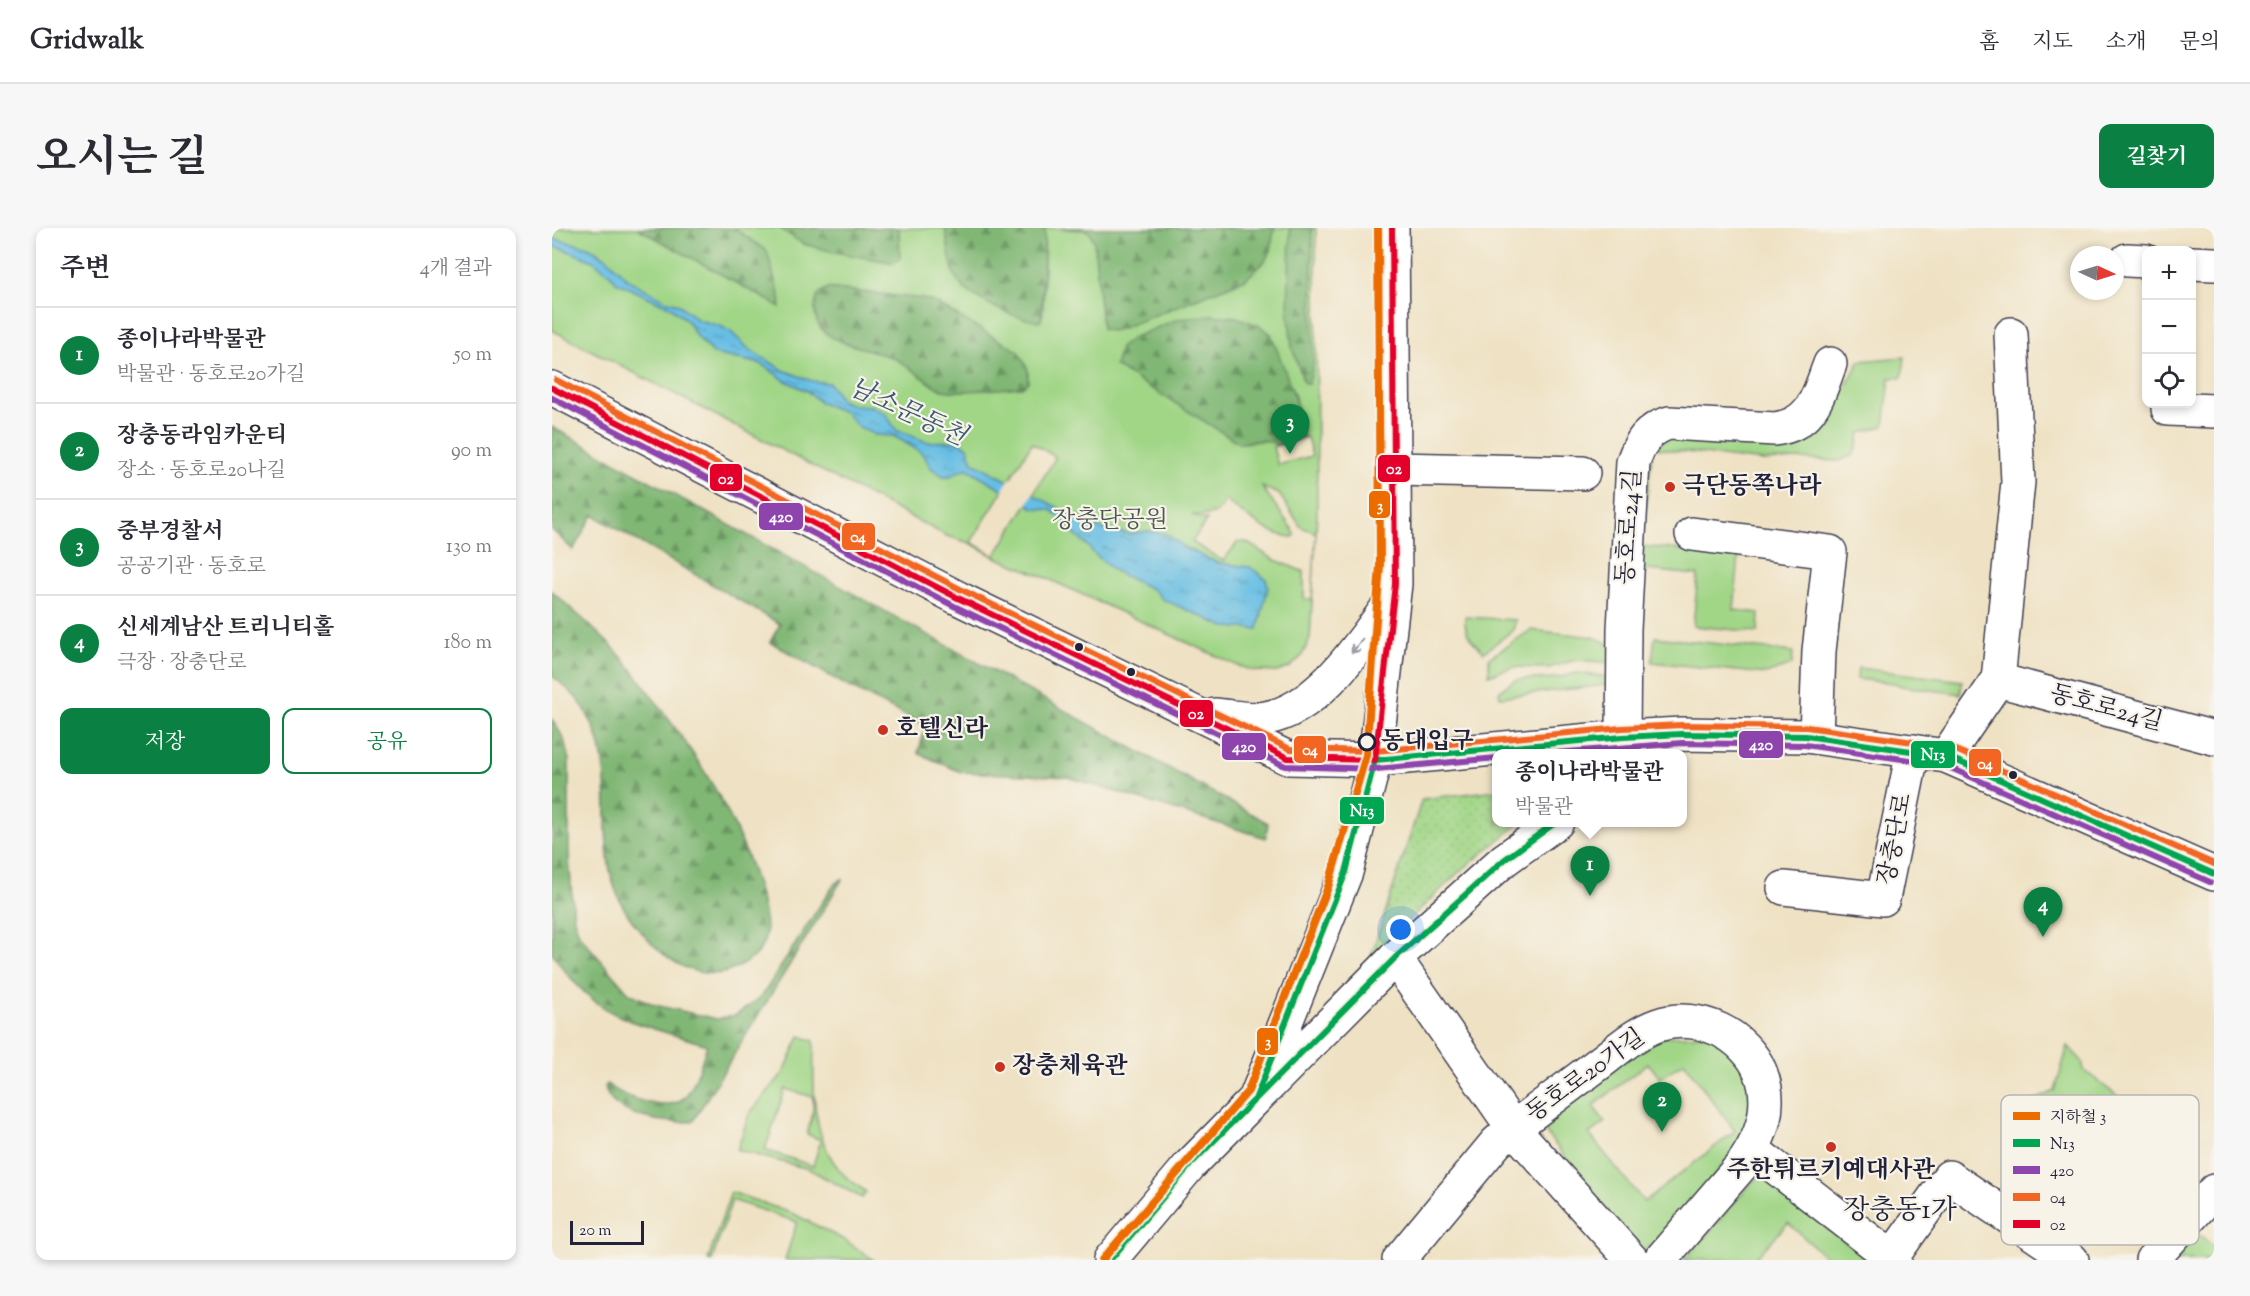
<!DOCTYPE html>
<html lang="ko">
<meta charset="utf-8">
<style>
body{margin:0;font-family:"Sorts Mill Goudy","Noto Serif KR",serif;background:#f7f7f7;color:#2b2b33}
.controls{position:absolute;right:18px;top:18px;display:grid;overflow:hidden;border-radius:12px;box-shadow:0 3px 9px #0003}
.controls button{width:54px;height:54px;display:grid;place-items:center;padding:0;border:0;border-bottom:2px solid #e1e1e2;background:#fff;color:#2b2b33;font:30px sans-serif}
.compass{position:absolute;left:1518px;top:18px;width:54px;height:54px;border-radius:50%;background:#fff;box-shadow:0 3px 9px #0003;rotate:94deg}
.scale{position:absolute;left:18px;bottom:15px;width:74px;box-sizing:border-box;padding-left:6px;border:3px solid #22223b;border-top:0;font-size:16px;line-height:21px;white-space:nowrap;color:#22223b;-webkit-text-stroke:4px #f7f3e8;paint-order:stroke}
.you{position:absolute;left:849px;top:702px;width:21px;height:21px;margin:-15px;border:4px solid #fff;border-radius:50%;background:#1a73e8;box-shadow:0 0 0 9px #1a73e833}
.badge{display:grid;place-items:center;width:39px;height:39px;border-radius:50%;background:#0b8043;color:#fff;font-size:20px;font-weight:700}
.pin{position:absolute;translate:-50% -50px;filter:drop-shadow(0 2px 3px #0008)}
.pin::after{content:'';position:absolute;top:32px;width:21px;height:18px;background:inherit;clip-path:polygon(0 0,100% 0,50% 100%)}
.popup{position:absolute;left:940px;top:521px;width:195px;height:78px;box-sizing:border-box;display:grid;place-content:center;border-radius:12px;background:#fff;filter:drop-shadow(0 2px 4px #0005);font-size:20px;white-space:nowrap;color:#7c7c81}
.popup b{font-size:22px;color:#2b2b33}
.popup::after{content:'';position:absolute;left:50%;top:100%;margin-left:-12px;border:12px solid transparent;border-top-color:#fff}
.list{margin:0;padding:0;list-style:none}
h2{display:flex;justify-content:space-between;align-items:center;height:78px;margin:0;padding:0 24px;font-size:26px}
h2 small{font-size:20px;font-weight:400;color:#7c7c81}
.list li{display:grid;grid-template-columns:39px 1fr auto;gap:18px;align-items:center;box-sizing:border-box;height:96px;padding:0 24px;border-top:2px solid #e1e1e2}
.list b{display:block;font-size:22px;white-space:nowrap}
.list p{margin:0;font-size:20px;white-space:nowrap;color:#7c7c81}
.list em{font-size:20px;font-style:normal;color:#7c7c81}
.actions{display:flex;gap:12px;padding:18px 24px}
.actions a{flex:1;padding:14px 0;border:2px solid #0b8043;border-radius:12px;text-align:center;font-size:21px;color:#0b8043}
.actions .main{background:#0b8043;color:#fff}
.icon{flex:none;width:33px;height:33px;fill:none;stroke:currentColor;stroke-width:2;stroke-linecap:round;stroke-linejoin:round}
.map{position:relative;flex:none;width:1662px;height:1032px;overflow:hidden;border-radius:12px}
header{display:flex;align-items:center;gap:36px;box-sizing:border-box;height:84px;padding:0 30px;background:#fff;border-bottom:2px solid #e1e1e2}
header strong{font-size:28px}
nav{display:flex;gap:33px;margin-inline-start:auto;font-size:21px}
.intro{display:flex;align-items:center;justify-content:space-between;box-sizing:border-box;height:144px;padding:0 36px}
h1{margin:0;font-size:42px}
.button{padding:15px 27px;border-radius:12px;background:#0b8043;color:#fff;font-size:21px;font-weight:700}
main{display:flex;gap:36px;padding:0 36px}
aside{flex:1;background:#fff;border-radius:12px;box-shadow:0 3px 9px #0003}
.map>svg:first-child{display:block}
.grass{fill:url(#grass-dots);stroke:#627c61;stroke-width:1.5}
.forest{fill:url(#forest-firs);stroke:#516c58;stroke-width:1.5}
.green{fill:#a1d687;stroke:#627c61;stroke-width:1.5;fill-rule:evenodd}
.water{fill:url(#water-ripples);stroke:#44708f;stroke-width:1.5}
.pier{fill:#efe2c4}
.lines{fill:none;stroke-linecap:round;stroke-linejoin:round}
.minor-casing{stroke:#413f50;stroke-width:36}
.major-casing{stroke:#413f50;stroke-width:36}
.minor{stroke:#fff;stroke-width:33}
.major{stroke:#fff;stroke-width:33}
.bus-1-casing{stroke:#f7f3e8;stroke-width:10}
.bus-2-casing{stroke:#f7f3e8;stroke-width:10}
.bus-3-casing{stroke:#f7f3e8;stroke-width:10}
.bus-4-casing{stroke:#f7f3e8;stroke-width:10}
.bus-1{stroke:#00a651;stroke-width:6}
.bus-2{stroke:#8e44ad;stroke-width:6}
.bus-3{stroke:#f26522;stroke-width:6}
.bus-4{stroke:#e4002b;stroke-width:6}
.metro-1-casing{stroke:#f7f3e8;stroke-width:12}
.metro-1{stroke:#ed6c00;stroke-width:8}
.oneway{stroke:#9c9ca7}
.poi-dot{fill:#c8321e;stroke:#f7f3e8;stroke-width:2}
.bus-dot{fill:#22223b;stroke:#f7f3e8;stroke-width:2}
.stop-dot{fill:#f7f3e8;stroke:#22223b;stroke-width:3}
.labels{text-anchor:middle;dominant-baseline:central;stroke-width:4.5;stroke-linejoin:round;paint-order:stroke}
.poi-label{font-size:24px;font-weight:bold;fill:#22223b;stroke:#f7f3e8;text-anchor:start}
.park-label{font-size:24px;fill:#485852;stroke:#f7f3e8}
.street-label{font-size:24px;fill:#22223b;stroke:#f7f3e8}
.stop-label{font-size:24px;font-weight:bold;fill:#22223b;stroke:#f7f3e8;text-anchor:start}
.water-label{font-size:26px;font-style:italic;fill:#3a5976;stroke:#f7f3e8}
.quarter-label{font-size:27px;fill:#22223b;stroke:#f7f3e8}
.key{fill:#f7f3e8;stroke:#b7b4b4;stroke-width:1.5}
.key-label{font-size:16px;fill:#22223b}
.line-badge{stroke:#f7f3e8;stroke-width:2}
.badge-label{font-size:16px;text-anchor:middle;font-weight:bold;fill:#fff}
</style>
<header>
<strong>Gridwalk</strong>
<nav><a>홈</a><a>지도</a><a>소개</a><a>문의</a></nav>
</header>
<div class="intro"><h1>오시는 길</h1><a class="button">길찾기</a></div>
<main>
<aside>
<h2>주변<small>4개 결과</small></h2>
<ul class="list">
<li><span class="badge">1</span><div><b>종이나라박물관</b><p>박물관 · 동호로20가길</p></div><em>50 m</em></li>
<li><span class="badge">2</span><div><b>장충동라임카운티</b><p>장소 · 동호로20나길</p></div><em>90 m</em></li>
<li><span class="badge">3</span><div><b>중부경찰서</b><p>공공기관 · 동호로</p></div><em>130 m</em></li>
<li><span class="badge">4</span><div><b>신세계남산 트리니티홀</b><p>극장 · 장충단로</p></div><em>180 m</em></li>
</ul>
<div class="actions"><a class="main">저장</a><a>공유</a></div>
</aside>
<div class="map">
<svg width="1662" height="1032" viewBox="0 0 1662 1032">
<defs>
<pattern id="grass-dots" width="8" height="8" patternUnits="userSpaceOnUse" patternTransform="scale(1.5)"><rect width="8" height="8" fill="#a1d687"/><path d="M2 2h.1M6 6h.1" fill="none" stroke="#8ab775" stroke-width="1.8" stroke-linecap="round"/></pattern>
<pattern id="forest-firs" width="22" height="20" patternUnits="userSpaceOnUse" patternTransform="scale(1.5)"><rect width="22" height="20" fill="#80b774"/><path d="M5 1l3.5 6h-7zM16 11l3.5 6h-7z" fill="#689460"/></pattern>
<pattern id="water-ripples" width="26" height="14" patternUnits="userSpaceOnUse" patternTransform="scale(1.5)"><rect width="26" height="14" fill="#66bee3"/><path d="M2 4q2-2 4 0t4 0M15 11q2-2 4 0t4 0" fill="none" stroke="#549ab9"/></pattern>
</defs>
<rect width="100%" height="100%" fill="#f7f3e8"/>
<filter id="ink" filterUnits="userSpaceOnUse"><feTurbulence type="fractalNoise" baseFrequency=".0167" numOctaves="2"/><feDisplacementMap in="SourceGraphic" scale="12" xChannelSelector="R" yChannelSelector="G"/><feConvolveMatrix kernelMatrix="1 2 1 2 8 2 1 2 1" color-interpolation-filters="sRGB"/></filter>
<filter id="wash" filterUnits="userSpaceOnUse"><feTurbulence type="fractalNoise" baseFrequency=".008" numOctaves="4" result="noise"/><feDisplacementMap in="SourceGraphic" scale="24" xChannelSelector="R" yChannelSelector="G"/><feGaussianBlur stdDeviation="1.35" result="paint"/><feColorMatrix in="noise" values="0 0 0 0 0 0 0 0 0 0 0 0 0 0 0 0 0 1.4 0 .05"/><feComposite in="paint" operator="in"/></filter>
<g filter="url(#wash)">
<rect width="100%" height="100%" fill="#efe2c4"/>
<!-- grass -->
<path class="grass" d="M945,562V594L968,595L906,645L819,728L870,571Z"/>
<!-- forest -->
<path class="forest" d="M85,0H182L215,23L219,31L229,73L228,79Z
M227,0H347L348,30L342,35C304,26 258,28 227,0Z
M393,0H493L489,94C470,95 412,68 404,50C397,36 396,16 393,0Z
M510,0H722L719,23L712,34L694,51L568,101L559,103L550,101L542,14C535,0 528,2 512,2Z
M738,0H760L761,137L757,156L752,155L740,120L736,81Z
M276,60L372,71L382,74L466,123L476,141V154L470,159C452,160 406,166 391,162C378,158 360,139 345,132C312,115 248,119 266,66Z
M660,87C678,87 704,92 717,105C730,116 747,188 752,207L724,217L711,212L687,215L563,138L567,120L582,109L626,91Z
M0,199L716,595L714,610L516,549L409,544L366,525L374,498L292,456L218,414L228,396L41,287L21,322L0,302Z
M0,363C22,384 46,403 66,425C83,444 98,466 113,486C153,540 188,596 206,661C211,676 216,694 213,710C210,725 194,736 182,741C161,751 136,744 118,731C105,722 95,711 85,699C28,631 76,554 34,484C26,469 13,458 0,448Z
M0,491L12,511L17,532V630L22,691L28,708L77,765L103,777L165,791L184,787L210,768L269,676L282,657L291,650L141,893C118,898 57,888 53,859L55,856C73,870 120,889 136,865C145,852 150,832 155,817C126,807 74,796 51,779C30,765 14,746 0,725Z"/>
<!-- green -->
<path class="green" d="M0,0H85L228,79L229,73L215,23L182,0H227L251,16L282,24L342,35L348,30L347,0H393C396,16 397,36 404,50C412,68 470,95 489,93L491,85L493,0L533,2L538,5L542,14L550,101L559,103L568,101L694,51L712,34L719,23L722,0H738L736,81L740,120L752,155L757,156L761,137L760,0H764L765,285L758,411L749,429L738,439L725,444L703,443L684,437L490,348L443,329L418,315L395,308L0,102ZM276,60L372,71L382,74L466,123L476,141V154L470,159C452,160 406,166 391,162C378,158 360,139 345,132C312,115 248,119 266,66ZM660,87L684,89L708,98L719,106L743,169L752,208L724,217C713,208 700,216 687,215L563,138L568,120L582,109L626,91ZM755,209L760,228L726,237L721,219ZM480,215L504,229L443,328L419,314ZM710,259L727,266L749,299L764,305L760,372L752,371V344L721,331L694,314H686L671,333L640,314L655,292L640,287C654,287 669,290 672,272C693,286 716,308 741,309L743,307L741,302Z
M1353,129L1350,150H1338L1332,198L1308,205L1306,217L1301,227L1287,233L1247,231L1211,233L1101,220L1090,307L1087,230L1108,208L1235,214L1255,210L1274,194L1308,133Z
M1088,318L1187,327L1182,382L1207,385L1206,404L1141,398L1146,347L1086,341Z
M913,389L964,392L961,402L932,424C920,413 912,407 913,389Z
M979,402L1042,409L1063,419L1064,435L1024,432L996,440L962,439L937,447V430Z
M1103,409L1241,424L1240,437L1214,446L1100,434Z
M1306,440L1410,453L1409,466L1349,458L1342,455L1305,451Z
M1025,445L1064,450L1063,456L948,469L947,464C967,446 968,452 991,451C1003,451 1014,448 1025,445Z
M1177,806L1214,882L1109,1016L1086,1022L991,901L989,879L1081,810ZM1132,834L1183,903L1092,974L1037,906L1053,894L1041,878L1096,835L1108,850Z
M248,808L262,813C261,859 258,911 292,947C298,953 307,958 314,964L310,970L257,941L185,922L197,886L232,844ZM233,861L261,869V885L255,906L269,912L261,938L213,922Z
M1516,818L1530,833L1532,842L1579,879L1529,974L1471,931L1453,921L1458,883L1503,863Z
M1204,950L1216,951L1316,1032H1277L1236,995L1202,1032H1132Z
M179,964L242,986L294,1013L322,1032H233L245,994L180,972L160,1032H156Z
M1643,1003L1662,1019V1032H1618Z"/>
<!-- water -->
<path class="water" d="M0,10L36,19L46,24L55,30L75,51L113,72L126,76L146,92L168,98L178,103L198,122L231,142L260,153L277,155L290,173L301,177L319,178L334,186L344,202L375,214L405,213L416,219L421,234L510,282L529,290L546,300L578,306L596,303L614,306L634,320L666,335L698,339L714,351L716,359L706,401L673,399L610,371L602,362L564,344L540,324L537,319L522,306L515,295L499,282L482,280L416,241L409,242L398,248H391L379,240L373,229L367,223L349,212L341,208L323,207L305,198L293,184L269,175L255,163L234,153L209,136L162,126L145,109L135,93L120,80L64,54L58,46L41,33L14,22L0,18Z"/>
<!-- pier -->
<path class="pier" d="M458,250L482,264L474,278L450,263Z"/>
</g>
<g filter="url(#ink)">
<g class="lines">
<!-- minor casing -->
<g class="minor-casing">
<path id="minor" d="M1575,32L1594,33
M1640,35L1662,36
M1616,181L1662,183
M842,241L1031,245
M1140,306L1278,324L1267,423L1264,509
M1446,452L1662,510
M1071,509L1072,401L1081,234C1088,214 1096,201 1117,195L1223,201C1261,196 1266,167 1278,136
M1394,528L1446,452L1466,254L1459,106
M1232,660L1331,671L1361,523
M843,730L961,900L1080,1032
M1201,922L1343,1032
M847,1032L944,915L961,900C989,879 1017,858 1045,837C1064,823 1083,805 1106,797C1126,790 1149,793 1168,802C1185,810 1201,826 1208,843C1222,877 1210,909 1190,937L1108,1032
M1338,1032L1397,949L1520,1032
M1600,1032L1662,963"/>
</g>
<!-- major casing -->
<g class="major-casing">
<path id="major" d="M0,160L406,370L736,530L823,532L1071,509L1130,506L1254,508L1394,528L1662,646
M663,487C678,488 698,493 714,490C768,481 810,413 841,372
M704,869L794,644L823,532L843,356L840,0
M558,1032L638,937L843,730L952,632L1005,594"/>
</g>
<!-- minor -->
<use href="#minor" class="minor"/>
<!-- major -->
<use href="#major" class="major"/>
<!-- bus-1 casing -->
<g class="bus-1-casing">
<path id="bus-1" d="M704,869L794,644L823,532L1071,509L1130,506L1254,508L1394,528L1662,646
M558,1032L638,937L843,730L952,632L1004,594"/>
</g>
<!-- bus-2 casing -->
<g class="bus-2-casing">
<path id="bus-2" d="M0,170L402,378L733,538L824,541L945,530
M991,526L1130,515L1253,517L1392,537L1658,654"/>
</g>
<!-- bus-3 casing -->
<g class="bus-3-casing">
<path id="bus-3" d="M4,152L410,362L738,521L823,523L1070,500L1130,497L1255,499L1397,519L1662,636"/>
</g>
<!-- bus-4 casing -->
<g class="bus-4-casing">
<path id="bus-4" d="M0,160L406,370L736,530L823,532L843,356L840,0"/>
</g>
<!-- bus-1 -->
<use href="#bus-1" class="bus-1"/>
<!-- bus-2 -->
<use href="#bus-2" class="bus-2"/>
<!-- bus-3 -->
<use href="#bus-3" class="bus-3"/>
<!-- bus-4 -->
<use href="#bus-4" class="bus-4"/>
<!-- metro-1 casing -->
<g class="metro-1-casing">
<path id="metro-1" d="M550,1032L696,863L776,659L814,527L828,337L826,0"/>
</g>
<!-- metro-1 -->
<use href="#metro-1" class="metro-1"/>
</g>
<!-- one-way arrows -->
<defs><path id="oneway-shaft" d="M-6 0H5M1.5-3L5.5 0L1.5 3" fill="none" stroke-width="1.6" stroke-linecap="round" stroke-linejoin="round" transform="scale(1.5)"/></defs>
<use class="oneway" href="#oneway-shaft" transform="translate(805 418) rotate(128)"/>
</g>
<!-- markers -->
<g class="poi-dot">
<circle cx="1118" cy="259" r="6"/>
<circle cx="331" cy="502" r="6"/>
<circle cx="448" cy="839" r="6"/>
<circle cx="1279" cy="919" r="6"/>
</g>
<g class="bus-dot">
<circle cx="527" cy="419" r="5"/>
<circle cx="579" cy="444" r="5"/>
<circle cx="1461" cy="547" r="5"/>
</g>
<circle class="stop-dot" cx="815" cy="514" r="8"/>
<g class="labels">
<!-- poi labels -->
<g class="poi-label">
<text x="1130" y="259">극단동쪽나라</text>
<text x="343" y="502">호텔신라</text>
<text x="460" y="839">장충체육관</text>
<text x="1279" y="943" text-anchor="middle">주한튀르키예대사관</text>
</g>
<!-- park labels -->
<g class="park-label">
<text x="558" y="293">장충단공원</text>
</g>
<!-- street labels -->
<g class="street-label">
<text transform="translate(1078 299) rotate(-86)">동호로24길</text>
<text transform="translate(1554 481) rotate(15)">동호로24길</text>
<text transform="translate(1344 611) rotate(-79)">장충단로</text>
<text transform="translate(1034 848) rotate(-36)">동호로20가길</text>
</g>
<!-- stop labels -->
<g class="stop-label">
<text x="829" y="514">동대입구</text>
</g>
<!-- water labels -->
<g class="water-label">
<text transform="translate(355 185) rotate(25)">남소문동천</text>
</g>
<!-- quarter labels -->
<g class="quarter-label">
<text x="1348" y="983">장충동1가</text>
</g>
</g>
<!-- legend -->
<rect x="1449" y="867" width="198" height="150" rx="9" class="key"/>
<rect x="1461" y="884" width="27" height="8" fill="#ed6c00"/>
<rect x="1461" y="911" width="27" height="8" fill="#00a651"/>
<rect x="1461" y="938" width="27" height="8" fill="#8e44ad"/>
<rect x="1461" y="965" width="27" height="8" fill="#f26522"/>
<rect x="1461" y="992" width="27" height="8" fill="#e4002b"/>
<g class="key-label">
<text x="1498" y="894">지하철 3</text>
<text x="1498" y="921">N13</text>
<text x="1498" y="948">420</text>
<text x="1498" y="975">04</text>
<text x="1498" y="1002">02</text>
</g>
<g class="line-badge">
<rect x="825" y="226" width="34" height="29" rx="6" fill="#e4002b"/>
<rect x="157" y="235" width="34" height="29" rx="6" fill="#e4002b"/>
<rect x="816" y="262" width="23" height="29" rx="6" fill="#ed6c00"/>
<rect x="206" y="274" width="46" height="29" rx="6" fill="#8e44ad"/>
<rect x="289" y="294" width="35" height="29" rx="6" fill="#f26522"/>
<rect x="627" y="471" width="35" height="29" rx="6" fill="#e4002b"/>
<rect x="1186" y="502" width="46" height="29" rx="6" fill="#8e44ad"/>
<rect x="669" y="504" width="46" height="29" rx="6" fill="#8e44ad"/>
<rect x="741" y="507" width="34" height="29" rx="6" fill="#f26522"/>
<rect x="1358" y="512" width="46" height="29" rx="6" fill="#00a651"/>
<rect x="1416" y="520" width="34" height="29" rx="6" fill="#f26522"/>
<rect x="787" y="568" width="46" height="29" rx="6" fill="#00a651"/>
<rect x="704" y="799" width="23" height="29" rx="6" fill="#ed6c00"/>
</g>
<g class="badge-label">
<text x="842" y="246">02</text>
<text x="174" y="256">02</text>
<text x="828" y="283">3</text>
<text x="229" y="294">420</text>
<text x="306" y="314">04</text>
<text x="644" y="491">02</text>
<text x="1209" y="522">420</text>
<text x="692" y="524">420</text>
<text x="758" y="527">04</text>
<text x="1381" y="532">N13</text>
<text x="1433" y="541">04</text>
<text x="810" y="588">N13</text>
<text x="716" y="819">3</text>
</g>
</svg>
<div class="controls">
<button>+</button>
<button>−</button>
<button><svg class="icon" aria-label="locate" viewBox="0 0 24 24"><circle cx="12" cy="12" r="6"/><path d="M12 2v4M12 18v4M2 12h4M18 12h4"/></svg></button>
</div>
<svg class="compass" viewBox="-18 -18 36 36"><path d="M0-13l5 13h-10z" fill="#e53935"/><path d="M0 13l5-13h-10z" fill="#7c7c81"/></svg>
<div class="scale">20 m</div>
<div class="you"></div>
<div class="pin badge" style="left:1038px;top:668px">1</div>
<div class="popup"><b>종이나라박물관</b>박물관</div>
<div class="pin badge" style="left:1110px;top:904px">2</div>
<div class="pin badge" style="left:738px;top:226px">3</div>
<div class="pin badge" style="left:1491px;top:709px">4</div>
</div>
</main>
